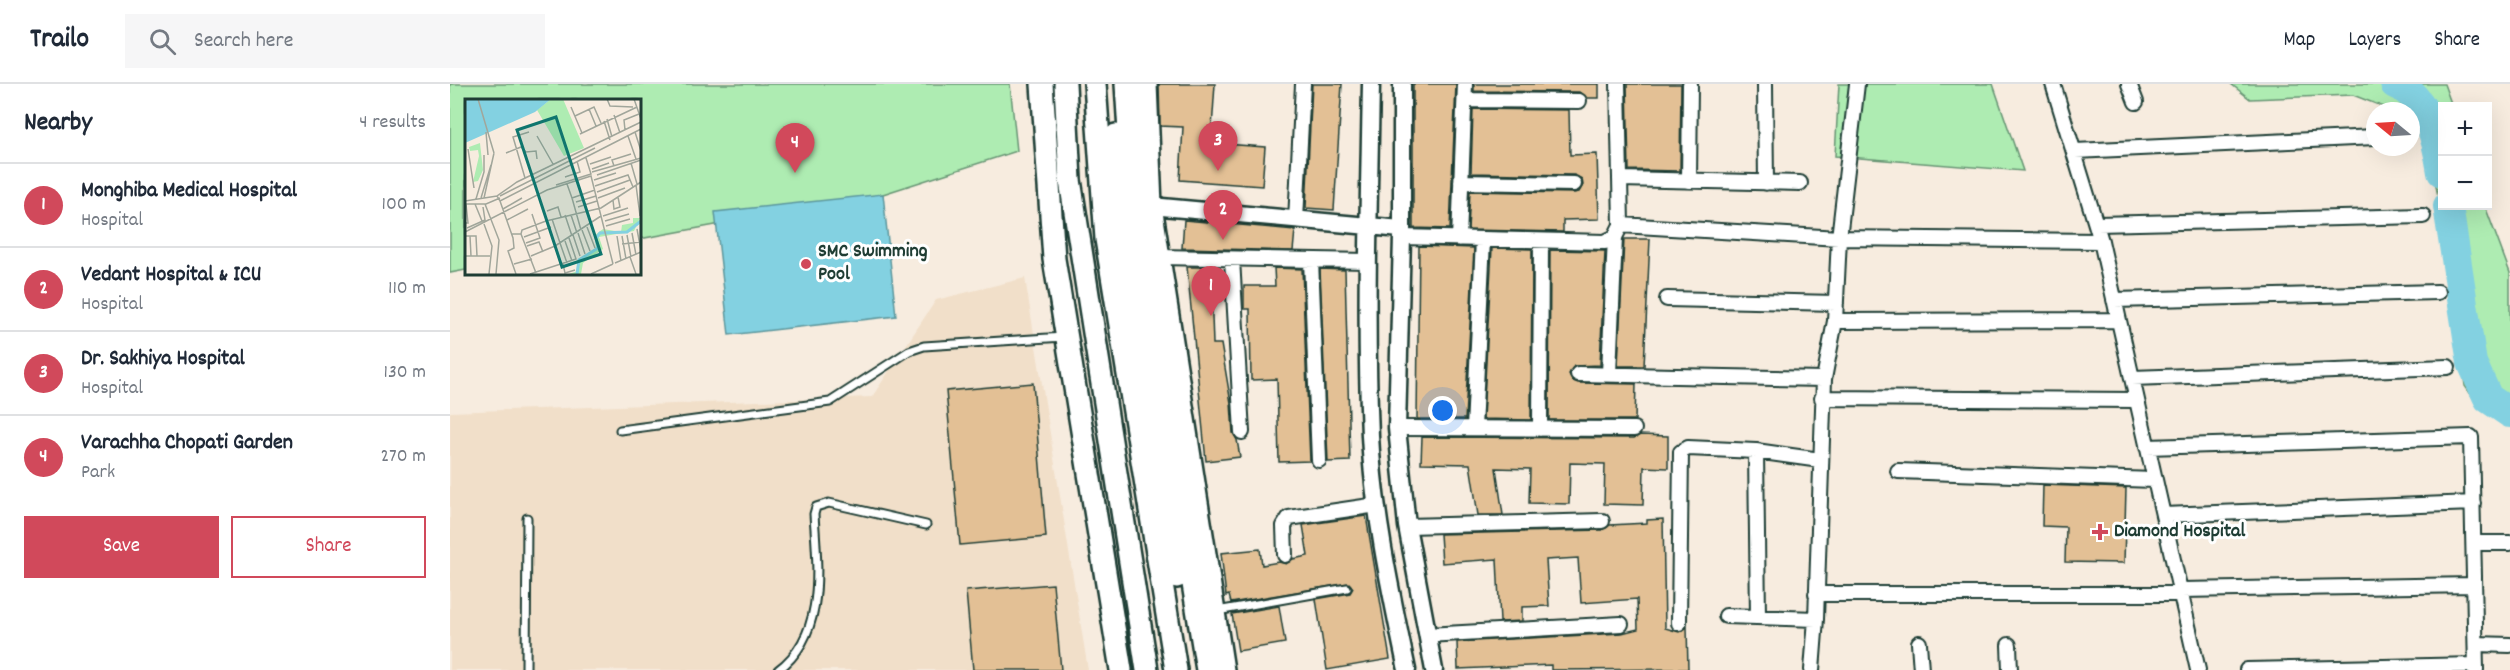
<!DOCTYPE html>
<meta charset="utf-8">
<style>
body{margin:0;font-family:Dekko,sans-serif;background:#f6f6f7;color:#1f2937}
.controls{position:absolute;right:18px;top:18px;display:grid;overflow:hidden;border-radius:0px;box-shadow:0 6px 24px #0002}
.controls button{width:54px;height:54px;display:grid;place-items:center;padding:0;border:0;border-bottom:2px solid #e0e1e3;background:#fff;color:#1f2937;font:30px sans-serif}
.compass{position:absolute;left:1916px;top:18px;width:54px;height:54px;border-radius:50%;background:#fff;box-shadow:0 6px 24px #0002;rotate:288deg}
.you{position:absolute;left:993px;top:327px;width:21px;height:21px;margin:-15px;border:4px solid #fff;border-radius:50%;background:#1a73e8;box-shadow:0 0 0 9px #1a73e833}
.badge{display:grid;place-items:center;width:39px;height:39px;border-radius:50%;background:#d1495b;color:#fff;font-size:20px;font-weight:700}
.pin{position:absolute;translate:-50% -50px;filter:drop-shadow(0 2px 3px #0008)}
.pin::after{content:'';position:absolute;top:32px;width:21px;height:18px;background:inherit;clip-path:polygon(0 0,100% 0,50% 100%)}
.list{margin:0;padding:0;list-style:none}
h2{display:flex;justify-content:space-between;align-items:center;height:78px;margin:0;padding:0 24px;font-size:26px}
h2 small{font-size:20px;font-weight:400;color:#747a83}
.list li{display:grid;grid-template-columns:39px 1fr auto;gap:18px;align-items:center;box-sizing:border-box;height:84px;padding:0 24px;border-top:2px solid #e0e1e3}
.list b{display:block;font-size:22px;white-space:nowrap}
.list p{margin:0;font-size:20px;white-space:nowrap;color:#747a83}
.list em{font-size:20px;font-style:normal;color:#747a83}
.actions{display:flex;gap:12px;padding:18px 24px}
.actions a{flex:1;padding:14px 0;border:2px solid #d1495b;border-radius:0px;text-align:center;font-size:21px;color:#d1495b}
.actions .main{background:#d1495b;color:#fff}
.icon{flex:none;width:33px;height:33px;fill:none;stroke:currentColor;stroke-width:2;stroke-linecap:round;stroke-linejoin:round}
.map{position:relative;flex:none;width:2060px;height:586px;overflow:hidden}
header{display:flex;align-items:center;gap:36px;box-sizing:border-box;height:84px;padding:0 30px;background:#fff;border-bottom:2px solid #e0e1e3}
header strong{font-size:28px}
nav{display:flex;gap:33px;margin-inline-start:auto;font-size:21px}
.search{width:420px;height:54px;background:#f6f6f7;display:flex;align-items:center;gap:15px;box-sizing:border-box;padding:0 21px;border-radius:0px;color:#747a83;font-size:22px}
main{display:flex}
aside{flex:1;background:#fff}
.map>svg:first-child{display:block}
.built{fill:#f1dfc9}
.green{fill:#aeecb2;stroke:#669473;stroke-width:1.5}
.water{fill:#83d1e1;stroke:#5b969c;stroke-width:1.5}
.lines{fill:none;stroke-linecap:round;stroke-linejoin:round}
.river{stroke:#83d1e1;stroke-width:30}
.building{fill:#e3c095;stroke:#1f3d34;stroke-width:1.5}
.service-casing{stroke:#1f3d34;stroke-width:11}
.minor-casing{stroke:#1f3d34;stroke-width:18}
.tertiary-casing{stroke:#1f3d34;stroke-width:21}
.primary-casing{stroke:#1f3d34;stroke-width:26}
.service{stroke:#fff;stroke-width:7}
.minor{stroke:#fff;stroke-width:14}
.tertiary{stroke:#fff;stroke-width:16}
.primary{stroke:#fff;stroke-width:21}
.poi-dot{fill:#d1495b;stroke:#fff;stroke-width:2}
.labels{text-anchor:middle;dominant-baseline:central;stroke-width:6;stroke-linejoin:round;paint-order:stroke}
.poi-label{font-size:20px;font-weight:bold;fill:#1f3d34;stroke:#fff;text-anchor:start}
.inset-river{fill:none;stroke:#83d1e1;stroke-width:3}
.inset-road{fill:none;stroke:#a1a69b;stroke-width:1.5}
.view{fill:#0f766e;fill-opacity:0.15;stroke:#0f766e;stroke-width:3}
.inset-edge{fill:none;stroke:#1f3d34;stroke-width:3}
</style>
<header>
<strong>Trailo</strong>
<div class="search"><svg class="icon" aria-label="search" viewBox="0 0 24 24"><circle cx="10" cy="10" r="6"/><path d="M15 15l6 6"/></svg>Search here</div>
<nav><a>Map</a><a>Layers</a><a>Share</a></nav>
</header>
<main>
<aside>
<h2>Nearby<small>4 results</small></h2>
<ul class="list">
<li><span class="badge">1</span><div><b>Monghiba Medical Hospital</b><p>Hospital</p></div><em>100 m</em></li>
<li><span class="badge">2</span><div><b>Vedant Hospital &amp; ICU</b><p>Hospital</p></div><em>110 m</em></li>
<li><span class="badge">3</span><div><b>Dr. Sakhiya Hospital</b><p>Hospital</p></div><em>130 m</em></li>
<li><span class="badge">4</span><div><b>Varachha Chopati Garden</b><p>Park</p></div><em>270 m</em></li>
</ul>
<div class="actions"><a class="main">Save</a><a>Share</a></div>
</aside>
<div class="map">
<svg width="2060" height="586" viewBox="0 0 2060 586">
<rect width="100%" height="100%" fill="#f7ecdf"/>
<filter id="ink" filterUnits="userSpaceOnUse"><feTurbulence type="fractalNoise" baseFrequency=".0167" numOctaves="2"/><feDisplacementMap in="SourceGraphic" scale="12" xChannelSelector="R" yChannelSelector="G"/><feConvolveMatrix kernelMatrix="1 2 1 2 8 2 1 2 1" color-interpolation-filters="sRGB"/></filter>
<g filter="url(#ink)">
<!-- built -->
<path class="built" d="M575,194L638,586H0V328L422,313L486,216Z"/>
<!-- green -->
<path class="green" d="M0,0H560L567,67L433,110L189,155V16H16V186L0,189Z
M1389,0H1543L1573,87L1385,72Z
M1781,0H1994L2002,22H1992V122H2035L2060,189V334L2026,318L2015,302L1992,136L1977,50L1961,34V27H1944L1903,11L1800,15Z"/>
<!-- water -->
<path class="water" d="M433,110L446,232L279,251L265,128Z"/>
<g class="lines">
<!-- river -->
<path class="river" d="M1945,0C1978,13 1987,57 1992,88
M1998,122L2022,279L2038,314L2060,329"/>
</g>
<!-- building -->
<path class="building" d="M709,0H765L761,59L815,63L812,102L730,96L733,43L710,42Z
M862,0H892L884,126L856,124Z
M963,0H1006L1000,145L963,144Z
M1024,0H1149V14H1137L1129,8L1024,7Z
M1177,0H1231L1230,87L1179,86Z
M1023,25L1119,26L1120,71L1147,70L1149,135L1113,136V148L1018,146L1020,107L1124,109L1129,108L1133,101L1132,95L1124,91L1021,89Z
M734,136L845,146L843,167L732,164Z
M1174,155H1200L1194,282H1168Z
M969,162L1024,164L1015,335H967Z
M1042,164L1082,165L1081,336L1033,335Z
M1100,166L1155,167L1150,281L1124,282L1119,290L1123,297L1128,299L1186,300L1185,336H1099Z
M737,183H764V205H761L763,260H771L781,319L783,349L787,356L790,373L756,377Z
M824,184L852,185L860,377L829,378L827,295L801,296L800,225H794V202H825Z
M870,185L895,186L900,377L878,378Z
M583,299L596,453L510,461L496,307Z
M1190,351L1218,352V384L1194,383L1193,421L1154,420L1155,380L1120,379L1119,420L1079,419L1080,385L1046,384L1053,431H1028L1020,380L971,379L972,353L1184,354Z
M1593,401L1676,404L1674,479L1615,478L1616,443L1592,442Z
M916,432L940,575L877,586L866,515L900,509L903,504L899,499L781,519L779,511L776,512L771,469L810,465L812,481L829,478L836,480L843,475L858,472L853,441Z
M1213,435L1215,544L1229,548L1237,543L1238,585L1101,586V581L1008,585L1007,558L1172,549L1188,545L1187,515L1131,519L1128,474L1096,476L1099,522L1072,523V537L1050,538L1047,475L992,479L990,450L1152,446L1160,441L1197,439V436Z
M603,500L611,586H523L516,507Z
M829,522L835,559L788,567L782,530Z"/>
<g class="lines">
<!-- service casing -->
<g class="service-casing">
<path id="service" d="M170,346L380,318L459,267L474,262L614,253
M767,527L897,504
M76,586L77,434
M328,586C377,550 367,482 364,430L366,423L379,419L476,441"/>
</g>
<!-- minor casing -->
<g class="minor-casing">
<path id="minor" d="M1315,0L1316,99
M1603,0L1651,157L1748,586
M1679,0L1686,18
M1015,16L1129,17
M1625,67L1925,53
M1170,95L1350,99
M1239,97L1240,0
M1011,98L1124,100
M846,136L853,0
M1647,140L1973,132
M1171,141L1389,154L1651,157
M952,153L1155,158L1165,153L1171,141L1168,0
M1009,155L1015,0
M709,173L918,177
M782,175L792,348
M861,176L869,376
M1217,215L1386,219
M1664,216L1988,208
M1385,237L1668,236
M1159,289L1165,153
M1128,290L1374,295
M1682,294L1998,283
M1372,314L1686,316
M947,344L1184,345
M1024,344L1033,156
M1090,345L1091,157
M1697,363L2021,353L2026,586
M1306,367L1308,533
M1448,387L1704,396
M1713,431L2023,419
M957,442L1152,437
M2024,459H2060
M835,471L834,442L839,434L927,421
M1731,506L2024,501
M1366,510H1731
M1276,532L1366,535
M1229,539L1231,368L1238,364L1306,367L1370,376
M977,551L1171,540
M1469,559L1471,586
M2026,560L2060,561
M1559,561L1560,586
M1362,586L1366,535L1374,295L1385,237L1389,154L1407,0
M1797,586L2026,581"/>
</g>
<!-- tertiary casing -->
<g class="tertiary-casing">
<path id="tertiary" d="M921,0C919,117 915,235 920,352C924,431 941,509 957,586
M952,0V153L947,344L957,442L984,586
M701,122L951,145"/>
</g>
<!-- primary casing -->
<g class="primary-casing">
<path id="primary" d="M592,0L604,175L671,586
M615,0L620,96L697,586
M645,0L656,155L726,586
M676,0L685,142L757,586
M696,0L701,122L773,586
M666,51L678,196L727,493"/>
</g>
<!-- service -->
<use href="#service" class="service"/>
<!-- minor -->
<use href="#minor" class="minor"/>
<!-- tertiary -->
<use href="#tertiary" class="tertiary"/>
<!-- primary -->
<use href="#primary" class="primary"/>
</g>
</g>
<!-- markers -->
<g class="poi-dot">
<circle cx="356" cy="180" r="6"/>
<path d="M1647 439h6v6h6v6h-6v6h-6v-6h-6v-6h6z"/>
</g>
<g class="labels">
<!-- poi labels -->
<g class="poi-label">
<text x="368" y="168">SMC Swimming<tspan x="368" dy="23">Pool</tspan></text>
<text x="1664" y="448">Diamond Hospital</text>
</g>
</g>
<!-- overview -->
<g transform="translate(15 15)">
<rect width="176" height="176" fill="#f7ecdf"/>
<path d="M86,0H98L119,49L99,57L72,11ZM15,44L18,71L13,82L8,83L14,57L13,51L5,52L4,48ZM168,119H175L169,132L134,138L138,150L118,164L116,175H104L113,172L115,159L131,151L130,136L138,130L156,133L157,126L168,124Z" fill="#aeecb2"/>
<path d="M0,0H86L70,13L0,44Z" fill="#83d1e1"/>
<path class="inset-river" d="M112,175L114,161L133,149L131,139L135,134L162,133L176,122"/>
<path class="inset-road" d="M13,0L29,54M142,0L145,7L168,8M169,0L176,20M106,8L117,34M124,10L131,27M149,16L155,34M110,17L129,8L136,24M142,20L147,38M139,22L145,41M176,23L52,83L32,97L35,102L176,30M160,31L159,21L174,15M21,33L23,56M170,33L176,52M115,35L172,8M72,37L88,65M163,37L171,60M3,50L9,89M41,54L56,48L61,53L71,52L72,60M166,64L172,85M125,65L146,58M149,67L147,61L166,55M127,70L144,64M127,73L176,59M132,76L176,61M100,78L115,73L112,62M60,79L48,38L64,33M129,81L151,74M102,85L107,99L130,91M91,86L126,75L121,59M171,86L175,117M130,87L163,76L168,88M132,93L165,81M35,97L130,49M16,99L26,66M19,99L29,54M107,99L116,131M133,99L160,89M11,100L19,73V56M148,101L149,110L155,108L153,98M0,102L32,97M35,102L48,139L49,149L43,152L51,175M111,103L131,97M0,105H21L35,99M10,105L17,122M20,105L34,141L31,175M113,108L132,102M38,110L57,99M82,112L93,108L96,118M100,116L107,137M106,116L112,134M138,117L163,109M87,120L95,144M42,121L63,110M140,122L164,115M0,124H3L1,105M19,125L27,147L24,175M141,127L165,120M122,128L130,149M2,129L20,121L18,108M172,130L176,152M117,131L125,152M0,133L82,91L126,77L148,165M113,134L120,155M167,134L171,156M46,135H56L57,131L81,122L136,109L176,83M56,135L71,174M108,136L115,157M162,136L166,158M0,137H11L12,157M5,137L6,157M152,137L156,162M157,137L161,160M59,138L86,128M100,142L107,162M61,144L75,139L67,115M95,144L102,164M157,145L176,143M62,147L74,143L78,153M90,147L96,166M0,157H25M66,157L90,147L136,117M165,158L171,175M150,164L176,153M49,165L67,160M98,165L100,174L110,171M65,175L111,160L104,139M126,175L148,165"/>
<path class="view" d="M91,18L136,155L97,168L52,31Z"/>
<rect width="176" height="176" class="inset-edge"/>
</g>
</svg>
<div class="controls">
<button>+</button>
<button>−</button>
</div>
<svg class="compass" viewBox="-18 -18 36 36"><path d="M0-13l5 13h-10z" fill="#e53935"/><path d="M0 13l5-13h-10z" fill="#747a83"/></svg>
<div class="you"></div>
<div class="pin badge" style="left:761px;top:232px">1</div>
<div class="pin badge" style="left:773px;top:156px">2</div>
<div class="pin badge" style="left:768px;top:87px">3</div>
<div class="pin badge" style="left:345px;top:89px">4</div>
</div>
</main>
